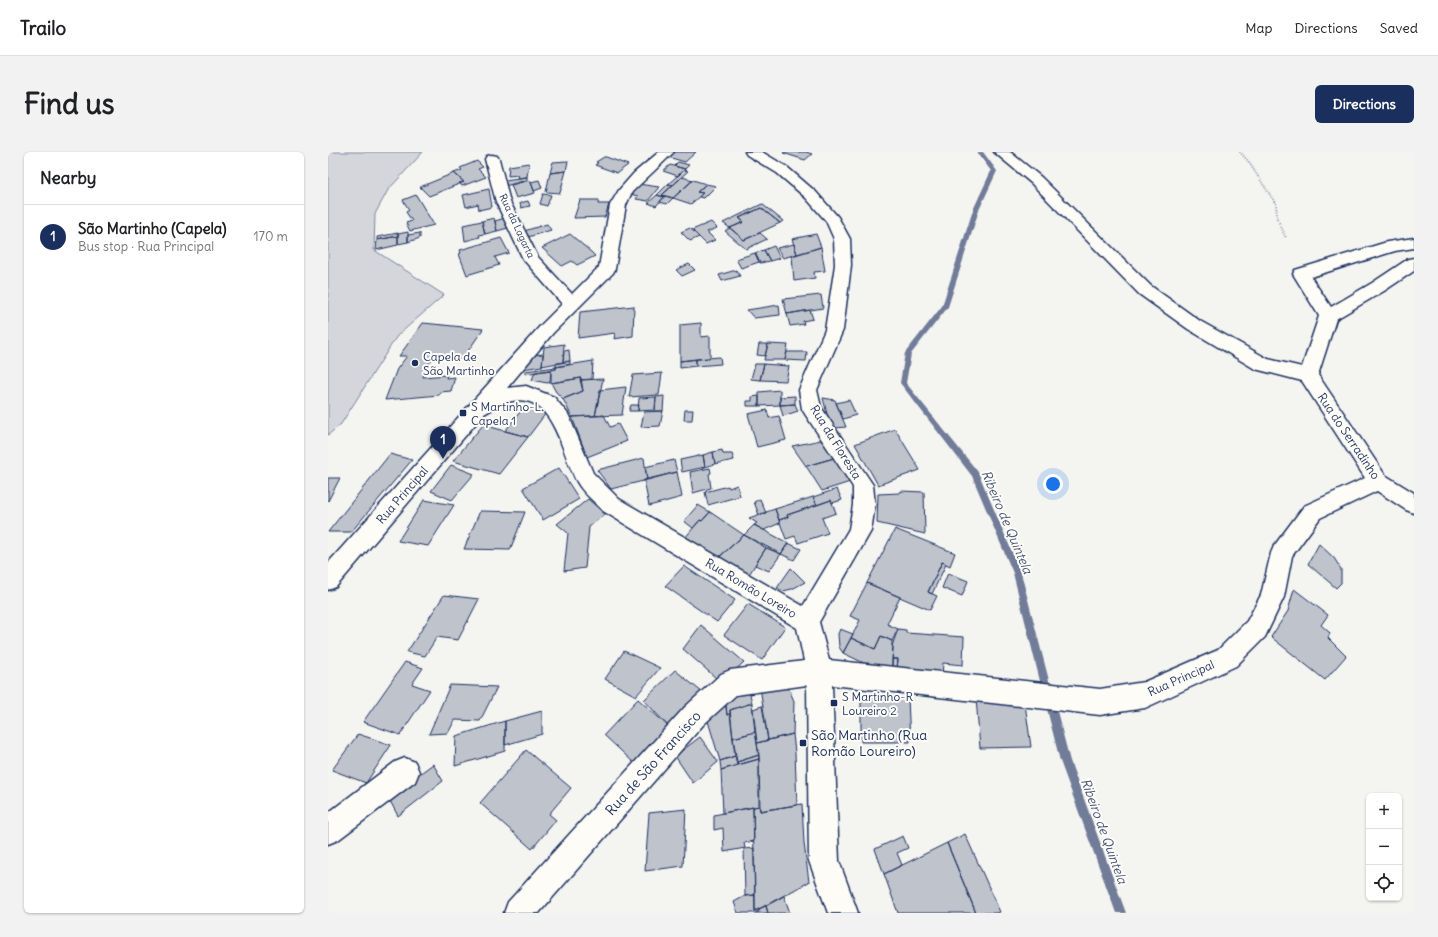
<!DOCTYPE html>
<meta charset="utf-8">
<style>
body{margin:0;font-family:Delius,sans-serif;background:#f2f2f2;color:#202124}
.controls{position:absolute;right:12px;bottom:12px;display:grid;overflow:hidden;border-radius:6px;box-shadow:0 1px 3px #0004}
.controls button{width:36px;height:36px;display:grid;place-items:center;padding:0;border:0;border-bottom:1px solid #e0e0e0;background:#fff;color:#202124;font:20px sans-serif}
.you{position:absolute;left:725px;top:332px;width:14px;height:14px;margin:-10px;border:3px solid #fff;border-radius:50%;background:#1a73e8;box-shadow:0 0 0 6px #1a73e833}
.badge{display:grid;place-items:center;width:26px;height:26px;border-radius:50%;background:#1b2f5e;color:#fff;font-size:13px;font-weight:700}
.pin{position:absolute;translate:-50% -33px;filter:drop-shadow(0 1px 2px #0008)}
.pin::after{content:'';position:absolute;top:21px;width:14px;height:12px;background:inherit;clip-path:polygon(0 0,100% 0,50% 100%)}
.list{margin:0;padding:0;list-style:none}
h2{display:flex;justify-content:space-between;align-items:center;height:52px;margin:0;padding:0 16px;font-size:17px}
h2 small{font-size:13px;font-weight:400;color:#757577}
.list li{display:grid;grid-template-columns:26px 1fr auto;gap:12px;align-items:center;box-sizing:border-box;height:64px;padding:0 16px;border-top:1px solid #e0e0e0}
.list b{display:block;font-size:15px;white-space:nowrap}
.list p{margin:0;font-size:13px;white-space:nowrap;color:#757577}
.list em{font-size:13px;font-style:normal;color:#757577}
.icon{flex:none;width:22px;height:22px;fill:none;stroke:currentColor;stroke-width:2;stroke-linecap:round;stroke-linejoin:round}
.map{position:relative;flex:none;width:1086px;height:761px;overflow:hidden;border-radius:6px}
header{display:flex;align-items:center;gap:24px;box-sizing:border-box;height:56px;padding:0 20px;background:#fff;border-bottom:1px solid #e0e0e0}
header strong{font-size:19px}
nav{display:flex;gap:22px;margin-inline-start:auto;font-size:14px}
.intro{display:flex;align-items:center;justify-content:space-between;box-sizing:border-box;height:96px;padding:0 24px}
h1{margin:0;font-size:28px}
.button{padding:10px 18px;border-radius:6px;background:#1b2f5e;color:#fff;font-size:14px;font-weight:700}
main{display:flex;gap:24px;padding:0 24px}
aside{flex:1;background:#fff;border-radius:6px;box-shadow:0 1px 3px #0004}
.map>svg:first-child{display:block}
.green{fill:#d4d6db;stroke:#78829c}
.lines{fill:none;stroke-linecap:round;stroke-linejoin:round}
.stream{fill:#717c98;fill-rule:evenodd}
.building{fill:#bfc3cc;stroke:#1b2f5e}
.minor-casing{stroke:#1b2f5e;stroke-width:3}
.path{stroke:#1b2f5e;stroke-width:2;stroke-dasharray:0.5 2;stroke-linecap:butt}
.minor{fill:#fdfcf7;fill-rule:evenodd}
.poi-dot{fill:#1b2f5e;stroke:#fdfcf7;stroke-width:1.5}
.labels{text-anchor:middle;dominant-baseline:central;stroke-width:4;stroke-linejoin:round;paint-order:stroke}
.far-street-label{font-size:10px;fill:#1b2f5e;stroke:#fdfcf7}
.poi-label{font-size:12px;fill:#1b2f5e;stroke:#fdfcf7;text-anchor:start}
.street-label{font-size:12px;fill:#1b2f5e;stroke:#fdfcf7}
.water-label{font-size:13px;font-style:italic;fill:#46567b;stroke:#fdfcf7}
.near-poi-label{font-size:14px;fill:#1b2f5e;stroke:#fdfcf7;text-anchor:start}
.near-street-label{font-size:14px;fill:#1b2f5e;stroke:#fdfcf7}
</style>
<header>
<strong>Trailo</strong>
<nav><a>Map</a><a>Directions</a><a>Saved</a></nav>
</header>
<div class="intro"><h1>Find us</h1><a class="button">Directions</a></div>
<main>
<aside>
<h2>Nearby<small></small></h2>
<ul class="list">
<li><span class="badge">1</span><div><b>São Martinho (Capela)</b><p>Bus stop · Rua Principal</p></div><em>170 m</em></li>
</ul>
</aside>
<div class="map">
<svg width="1086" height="761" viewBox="0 0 1086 761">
<rect width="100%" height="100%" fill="#f4f4f1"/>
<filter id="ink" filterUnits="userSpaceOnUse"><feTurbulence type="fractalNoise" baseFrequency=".025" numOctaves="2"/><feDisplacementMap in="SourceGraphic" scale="8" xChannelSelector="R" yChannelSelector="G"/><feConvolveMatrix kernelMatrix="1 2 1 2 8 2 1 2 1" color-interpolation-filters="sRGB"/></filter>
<g filter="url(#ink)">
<!-- green -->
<path class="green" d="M0,0H95L60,38L47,62L46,98L116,143L69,184L13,272L0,283Z"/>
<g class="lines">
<!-- stream -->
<path class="stream" d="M649,0H655L669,19L651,58L620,155L583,202L578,231L650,320L693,421L742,609L798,761H788L732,609L685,421L644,324L572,231L577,201L614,154L645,58L663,19Z"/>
</g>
<!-- building -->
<path class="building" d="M345,0H368L357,10L340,5Z
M456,0H478L484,2L477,8L455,1Z
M276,5H278L300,13L289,21L267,13L270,11L268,10Z
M149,9L155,15L150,17L158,25L134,34L131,31L136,30L126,21L134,18L132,16Z
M240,9L238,19L222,21L225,10Z
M350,10L361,13L357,17L346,14Z
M201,11L199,25L189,26L190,23L180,24L181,14Z
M342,13L346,14L357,17L350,24L335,19Z
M356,18L360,19L345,33L340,32Z
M238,19L232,41L218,40L222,21Z
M126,21L136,30L101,44L92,35Z
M199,25V28L177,34L176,28Z
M354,25L365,28L345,46L334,43Z
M202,28L207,41L188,46L183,33Z
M211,28L214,36L206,39L203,30Z
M365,28L378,32L369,40L375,41L363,52L345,46Z
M310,32L331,35L320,49L308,47L310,44L302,42Z
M340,32L345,33L334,43L337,44L336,45L329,43Z
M378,32L388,34L376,46L371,45L375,41L369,40Z
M161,37L164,55L151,58L150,52L138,55L135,43Z
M215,42L223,43L219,54L212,52Z
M88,43L106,73L82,79L78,71L84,69L78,60L81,58L75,48Z
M329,43L336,45L328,54L320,51Z
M337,44L345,46L339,52L332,50Z
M252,48H271L270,52H281L277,65L246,66Z
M200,49L202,54L193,56L192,51Z
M434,52L455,69L452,71L433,56L411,66L416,70L402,76L395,71Z
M433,56L452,71L416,88L402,76L416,70L411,66Z
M166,66L169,79L157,82L154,69Z
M177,66L180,76L169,79L167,69Z
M154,69L157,82L151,83L152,85L137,89L135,73Z
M383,70L389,76L379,80L387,88L378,92L364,78Z
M219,72L223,78L200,85L196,79Z
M362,76L371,85L362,89L353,80Z
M402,76L416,88L432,81L439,87L418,97L397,79Z
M80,80V90L70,92V82Z
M70,81V84L49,88V85Z
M92,81V86L80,90V83Z
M242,82L263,100L267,104L249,113L244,109L234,114L214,96Z
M488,82L493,95L469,102L464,87Z
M70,84V93L48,98L49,88Z
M173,86L181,101L167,105L171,113L139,123L131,102L133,101L132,98Z
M466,92L469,102L455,106L449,96Z
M446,94L452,106L442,109L436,98Z
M493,95L497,119L486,120L487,126L466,129L464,104Z
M436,98L442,109L432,111L427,101Z
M427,101L431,110L413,116L408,107Z
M361,112L367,118L354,124L348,118Z
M408,118L412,124L394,129L391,123Z
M493,143L495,156L459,162L455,147Z
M451,153L452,163L426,166L419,158Z
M306,154L305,184L286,187L287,181L250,186L252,160Z
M482,158L485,167L475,169L476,172L462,174L459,162Z
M95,171L155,177L134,208L106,205L98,215L95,225L119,223L118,226L127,225L123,239L112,240L111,243L57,248L69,217L79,204H71Z
M373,171V185L382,184V206L352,209V173Z
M236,192L235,210L214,214L216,195Z
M431,192H440L437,204L429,203Z
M440,192L460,193L457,208H436Z
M241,198L242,209L235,210L236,199Z
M459,200H479L478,209L457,208Z
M215,202L214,214L195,217L204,203Z
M392,205L393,212L368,214V207Z
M368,207V214L352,216V209Z
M242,209V212L228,215V212Z
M265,209L264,227L252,228L253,226L223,231V218L228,217V215Z
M427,212H436L432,228L423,227Z
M436,212L461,214L458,229L432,228Z
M228,215V217L197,222V219Z
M223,218L222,230L219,231L204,228L207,220Z
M334,221L331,243L301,245L305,223Z
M253,226L255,239L235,247L228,240L223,231Z
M275,227L267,264L244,265L235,247L255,239L252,228Z
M298,235L294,263L267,264L272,238Z
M452,238V253L431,254V240Z
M336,244L335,259H327L328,245Z
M431,244V254H419V249H424V245Z
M467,244V252L452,253V245Z
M328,245L327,258L310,259L311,246Z
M495,246L507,248L518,275L507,276L499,262Z
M521,248L528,263L515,267L508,251Z
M467,252L470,259L455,264L452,253Z
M303,253H311L310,259H301Z
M196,255L218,261L200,285L177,279Z
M357,258H365L364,268H356Z
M439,258L441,266L451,264L458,288L429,295L420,262Z
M335,259L332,274L313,275L316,260Z
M276,263L282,275L290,272L299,289L259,305L244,265Z
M155,273L200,285L171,322L125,309Z
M567,277L592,318L550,333L527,292Z
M493,288L506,306L478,314L464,294Z
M394,298L395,302H404L406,308L387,312L385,300Z
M385,300L387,312L377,315L375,303Z
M62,302L84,308L23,380H0Z
M375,303L377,315L354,320L352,308Z
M316,306L319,328L283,337L269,318Z
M506,306L522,330L494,339L478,314Z
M346,308L349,320L319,328L317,315Z
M123,313L146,322L124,348L103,339Z
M231,316L251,347L215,368L195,336Z
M382,316L383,321L381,322L383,336L365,341L362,320Z
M349,320L354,345L321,354L316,328Z
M0,326H12L0,349Z
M409,333L412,344L380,353L377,340L400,334L401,336Z
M509,337L514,348L504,351L503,348L489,353L485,345Z
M573,339L596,340L597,382L549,371L550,342L572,341Z
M485,345L489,353L459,363L460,365L451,368L447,357Z
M260,347L277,362L261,375L257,416L236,419L240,381L229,372Z
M432,347L438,361L431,363L426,350Z
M96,348L126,353L100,394L70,389Z
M503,348L508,361L494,366L500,381L470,391L467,384L458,387L451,368L460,365L459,363Z
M370,353L382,360L374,369L372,368L365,376L356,369Z
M447,357L452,371L436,378L426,373L429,371L421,366Z
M152,359L197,360L182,398L136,397Z
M382,360L416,383L389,407L356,387L372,368L374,369Z
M426,373L460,391L453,402L416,383Z
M567,377L627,401L622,414L614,410L600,440L609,444L602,458L539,431Z
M416,383L438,396L420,424L389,407Z
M460,391L473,397L466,408L453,402Z
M991,392L1006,406L1013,417V431L1008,436L980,412Z
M438,396L453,402L441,419L427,413Z
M614,410L618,412L604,442L600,440Z
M356,414L407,448L389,470L337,434Z
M463,416L477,430L464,437L455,439L449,436Z
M620,421L640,429L634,444L614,436Z
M539,431L572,445L559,472L570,477L564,489L553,484L547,497L523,486L532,468L522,464Z
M966,437L1000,463L993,473L1002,481L1000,486L1018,504L997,528L943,485L960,459Z
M116,443L151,447L130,488L109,485L97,504L79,500Z
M420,452L457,475L434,508L396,483Z
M373,473L416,510L399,526L393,521L388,526L355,497Z
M512,477L525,482L515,501L511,495L510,482Z
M570,477L578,478V481L636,485L635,513L615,511L614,523L569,518L570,507H564L565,495L564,494Z
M553,484L564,489V494L565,495L564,515L540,513L515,501L523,486L547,497Z
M296,499L332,516L308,544L277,527Z
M564,507H570L569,516L564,515Z
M77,510L95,516L84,532L102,538L72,583L35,570Z
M347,518L375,541L340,574L316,548Z
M457,528L466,549L465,582L440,588L432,535Z
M122,533L169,535L152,569L127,568L120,581L101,582Z
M420,534L424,551L402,558V562L399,563L397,546Z
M397,546L399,563L402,562L407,604L392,609L380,569L376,562Z
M533,546H580L582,590H533Z
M648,546L697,552L703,595L652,596Z
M310,547L340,574L306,611L276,583Z
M424,551L427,580L405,586L402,558Z
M434,554L440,588L429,591L425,557Z
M214,559V582L177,593V569Z
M177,569V599L127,614L128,584Z
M427,580L431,603L409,610L405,586Z
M30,582L63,593L38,631L4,618Z
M465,582L467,601L469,653L432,659L431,607L429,591Z
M372,585L390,610L365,631L347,604Z
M198,598L243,636L221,662L228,668L204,697L152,651Z
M431,603V607L409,613V610Z
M407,604L409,613L393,618L392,609Z
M431,607V654L395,661L393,618Z
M105,612L115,629L70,664L60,645Z
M474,652L476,691L481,730L427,759L425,655L431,654L432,659Z
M425,655L426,689L416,691L417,696L396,700L395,676L386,678V663Z
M358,657L355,714L317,719L321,661Z
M637,682L672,760L669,761H648L619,691Z
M575,684L580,696L569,701L574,713L556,722L547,697Z
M619,691L648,761H570L556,722Z
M426,696L427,743L417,744L416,697Z
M427,743V759L431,757L432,758L428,761H410L406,750L417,744Z
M456,744L462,761H440L438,754Z
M438,754L440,761H428L432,758L431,757Z"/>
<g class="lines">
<!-- minor casing -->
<g class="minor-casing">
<path id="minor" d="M331,0H346L304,40L298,53L287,117L285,121L225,181L179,236L198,234L226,245L240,262L265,321L291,347L475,454L521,377L525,353V335L477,262L474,257L471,238L497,178L507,113L506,87L498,69L478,46L449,21L419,3L417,0H434L459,15L488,40L510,65L522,87L523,113L515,178L489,238L493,255L545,333L547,353L543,379L491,470L501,508L772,537L816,530L890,498L919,469L933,443L943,401L946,394L976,354L1037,326L974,229L927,217L860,177L811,142L703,31L666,0H682L713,25L823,134L872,169L940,207L974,215L991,164L965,122L967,118L1059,90L1086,86V96L1067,99L983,125L1003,155L1044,131L1080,107L1086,106V119L1056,139L1008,167L990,223L1057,323L1086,341V361L1078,358L1049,339L992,366L964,404L956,445L937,485L908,514L817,556L772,563L504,533L511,709L530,761H500L481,709L479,533L408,543L375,573L211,761H176L180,750L357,555L393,522L402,518L476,509L469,476L275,359C267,350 255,341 249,330C234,303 226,240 184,249C174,251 165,257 156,262L8,435L0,438V411L213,173L234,152L195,107L168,50L157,7L159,4L164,3L169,4L171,7L182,50L210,105L244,142L271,115L282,53L291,38L306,21Z
M77,606L87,610L91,620L87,630L10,688L0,692V661L67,610Z"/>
</g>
<!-- path -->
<path class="path" d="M912,0L920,9L948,52L949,66L958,86"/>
<!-- minor -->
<use href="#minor" class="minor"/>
</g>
</g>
<!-- markers -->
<g class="poi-dot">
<circle cx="87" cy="211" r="4"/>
<rect x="131" y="257" width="8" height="8" rx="2"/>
<rect x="502" y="547" width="8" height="8" rx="2"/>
<rect x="471" y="587" width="8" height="8" rx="2"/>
</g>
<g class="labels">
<!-- far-street labels -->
<g class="far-street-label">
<text transform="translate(189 74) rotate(65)">Rua da Lagarta</text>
</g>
<!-- poi labels -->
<g class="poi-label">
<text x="95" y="204">Capela de<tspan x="95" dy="14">São Martinho</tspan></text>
<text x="143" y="254">S Martinho-L.<tspan x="143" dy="14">Capela 1</tspan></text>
<text x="514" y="544">S Martinho-R<tspan x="514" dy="14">Loureiro 2</tspan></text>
</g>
<!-- street labels -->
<g class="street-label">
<text transform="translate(1021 284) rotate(56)">Rua do Serradinho</text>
<text transform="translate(508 290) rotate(58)">Rua da Floresta</text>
<text transform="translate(74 343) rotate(-49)">Rua Principal</text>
<text transform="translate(423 436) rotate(31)">Rua Romão Loreiro</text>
<text transform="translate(853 526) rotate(-24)">Rua Principal</text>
</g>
<!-- water labels -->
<g class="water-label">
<text transform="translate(679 370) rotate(67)">Ribeiro de Quintela</text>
<text transform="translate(776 679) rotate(70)">Ribeiro de Quintela</text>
</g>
<!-- near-poi labels -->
<g class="near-poi-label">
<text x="483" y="583">São Martinho (Rua<tspan x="483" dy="16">Romão Loureiro)</tspan></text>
</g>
<!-- near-street labels -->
<g class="near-street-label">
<text transform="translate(325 611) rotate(-48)">Rua de São Francisco</text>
</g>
</g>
</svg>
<div class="controls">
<button>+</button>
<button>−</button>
<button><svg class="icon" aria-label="locate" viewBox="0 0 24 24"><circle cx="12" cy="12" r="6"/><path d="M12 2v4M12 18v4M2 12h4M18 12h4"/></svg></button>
</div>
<div class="you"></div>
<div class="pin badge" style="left:115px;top:307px">1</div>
</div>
</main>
